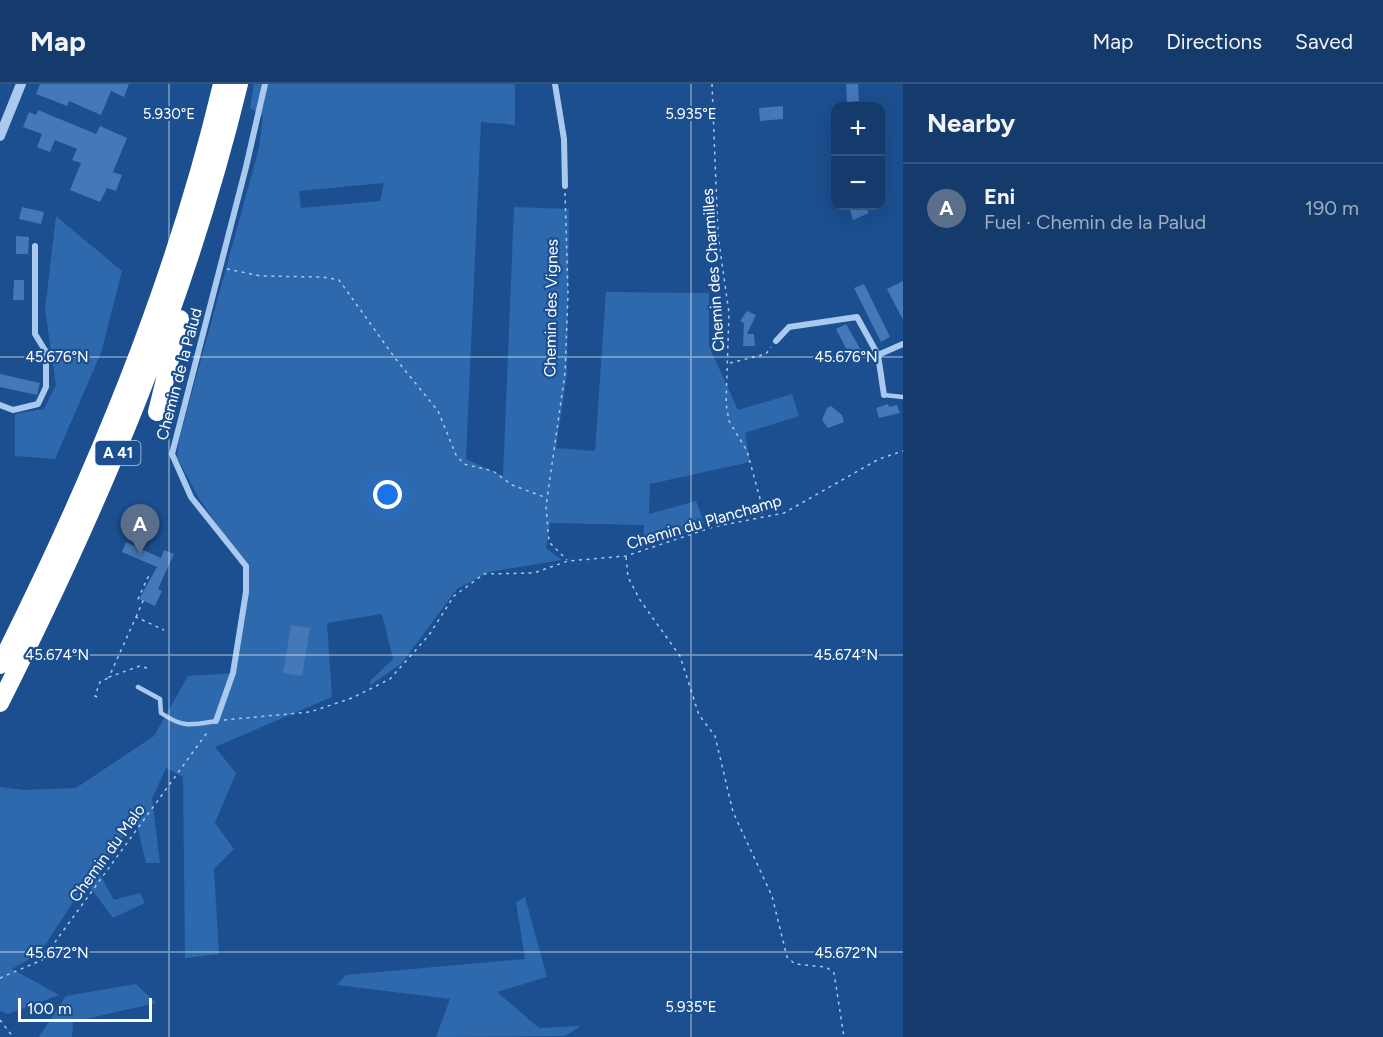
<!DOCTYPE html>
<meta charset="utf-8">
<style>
body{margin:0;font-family:Figtree,sans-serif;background:#1d4271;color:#f1f3f6}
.controls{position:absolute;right:18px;top:18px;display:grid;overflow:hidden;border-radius:12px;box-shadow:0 6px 24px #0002}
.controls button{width:54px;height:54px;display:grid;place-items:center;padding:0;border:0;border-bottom:2px solid #33557e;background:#143b6b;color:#f1f3f6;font:30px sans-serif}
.scale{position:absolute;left:18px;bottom:15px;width:134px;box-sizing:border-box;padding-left:6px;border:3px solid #fff;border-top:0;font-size:16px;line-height:21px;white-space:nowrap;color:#fff;-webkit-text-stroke:4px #1b4f8f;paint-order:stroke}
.you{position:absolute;left:388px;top:411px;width:21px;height:21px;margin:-15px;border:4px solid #fff;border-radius:50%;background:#1a73e8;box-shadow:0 0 0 9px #1a73e833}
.badge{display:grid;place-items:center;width:39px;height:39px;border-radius:50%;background:#e69b98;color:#fff;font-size:20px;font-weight:700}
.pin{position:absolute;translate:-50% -50px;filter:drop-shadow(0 2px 3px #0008)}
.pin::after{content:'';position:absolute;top:32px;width:21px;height:18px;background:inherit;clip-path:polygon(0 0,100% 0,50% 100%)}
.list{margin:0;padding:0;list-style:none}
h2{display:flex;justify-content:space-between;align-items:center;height:78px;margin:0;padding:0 24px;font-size:26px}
h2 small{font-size:20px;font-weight:400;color:#9dadc1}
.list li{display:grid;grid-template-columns:39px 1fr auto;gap:18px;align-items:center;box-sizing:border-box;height:90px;padding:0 24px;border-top:2px solid #33557e}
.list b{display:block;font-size:22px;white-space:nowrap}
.list p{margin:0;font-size:20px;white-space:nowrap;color:#9dadc1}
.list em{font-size:20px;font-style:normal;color:#9dadc1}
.map{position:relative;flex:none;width:903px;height:953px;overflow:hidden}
header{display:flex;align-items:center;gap:36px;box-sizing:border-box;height:84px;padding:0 30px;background:#143b6b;border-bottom:2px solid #33557e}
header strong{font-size:28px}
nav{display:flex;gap:33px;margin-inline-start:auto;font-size:21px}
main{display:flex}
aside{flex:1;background:#143b6b}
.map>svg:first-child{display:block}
.green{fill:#2e69ad;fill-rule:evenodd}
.building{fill:#4478b7}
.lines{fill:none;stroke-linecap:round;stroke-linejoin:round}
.path{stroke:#a9c9ee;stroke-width:1.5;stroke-dasharray:3 4.5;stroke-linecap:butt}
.service{stroke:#a9c9ee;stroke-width:4.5}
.minor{stroke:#a9c9ee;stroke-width:6}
.tertiary{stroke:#a9c9ee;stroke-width:10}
.motorway{stroke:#fff;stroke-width:18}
.ticks{fill:none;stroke:#fff;stroke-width:1.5;stroke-opacity:0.45}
.labels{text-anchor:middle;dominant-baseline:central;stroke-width:4.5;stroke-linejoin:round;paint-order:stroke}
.shield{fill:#1b4f8f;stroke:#bbcadd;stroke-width:1.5}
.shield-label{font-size:15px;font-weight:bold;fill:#fff}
.street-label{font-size:16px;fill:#fff;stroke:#1b4f8f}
.ticks-label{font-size:15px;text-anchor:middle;fill:#fff;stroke:#1b4f8f;stroke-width:4.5;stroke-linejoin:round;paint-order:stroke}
</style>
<header>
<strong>Map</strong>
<nav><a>Map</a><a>Directions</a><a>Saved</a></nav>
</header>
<main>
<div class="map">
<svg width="903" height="953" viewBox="0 0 903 953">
<rect width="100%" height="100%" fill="#1b4f8f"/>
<!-- green -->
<path class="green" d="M254,0H515V41L481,38L466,375L503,392L514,123L569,125L567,290L556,364L595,367L606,208L709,209V262L738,326L792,310L799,332L745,349L750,378L650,400L649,430L696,417L704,439L644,461V441L550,439L546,464L562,476L489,488L457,505L402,579L371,601L369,598L393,575L382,530L327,539L332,613L215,663L236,689L215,739L234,765L214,785L219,870L185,874L183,693L166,684L152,715L160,779H146L136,737L98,787L114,816L140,809L145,819L113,834L86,798L40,869L12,885L59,911L8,930L0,927V703L24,706L76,704L154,652L188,592L233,589L246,482L198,413L177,373L180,352L259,64L263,32L250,24ZM384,99L380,117L301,124L299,107Z
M56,132L122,187L101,269L55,375L15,372V330L44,325L56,301L45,226Z
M525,813L547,893L497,908L539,944L581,942L565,952L436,953L450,915L337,901L346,891L525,875L516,818Z
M136,900L156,919L73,938L72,953H39L66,912Z"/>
<!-- building -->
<path class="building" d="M40,0H129L124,13L111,7L101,31L69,17L67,22L36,10Z
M846,0H858L859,17L847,18Z
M783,22V35L760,37L759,24Z
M38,26L96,50L100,42L127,54L113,88L122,91L116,107L107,104L100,118L70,106L81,79L72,76L77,65L55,56L50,68L37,63L42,50L23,43L29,28L36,31Z
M856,122H865L869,129L853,136L850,126Z
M22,123L44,128L41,140L19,135Z
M16,152L29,153L28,170H16Z
M14,196H24V216H13Z
M903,197V236L887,205Z
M864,200L890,253L881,258L854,204Z
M747,227L756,231L747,250H754L755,262H743L744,239L740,237Z
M846,240L862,268L851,274L836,245Z
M0,290L40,299L37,311L0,303Z
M888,320L889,323L897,321L900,329L879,334L876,324Z
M831,322L842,331L844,338L828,344L822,336L827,324Z
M126,458L161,474L164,466L174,470L158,505L162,507L155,522L139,515L157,483L122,468Z
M291,541L310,544L302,592L283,589Z"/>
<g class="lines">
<!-- path -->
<path class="path" d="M712,0L718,151L729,229L726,319L729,337L747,367L762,422L761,434
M565,109L568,210L565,289L546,422L549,458L567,476
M227,185L261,192L323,193L339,196L395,274L438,327L456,371L464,380L493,387L512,401L547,414
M730,279L766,270L771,263
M626,473L628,493L640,516L680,572L699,631L715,652L733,728L772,812L787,873L795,880L826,883L834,889L844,953
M136,533L143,517L138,515L148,493L152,494
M147,584L140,582L109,593L136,533L164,546
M97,613L95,612L100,598L108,594
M224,636L310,628L352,614L390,595L429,551L454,512L484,490L534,489L568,477L626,472L713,443L784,429L879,375L903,367
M0,894L42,876L209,646
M0,936L13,953"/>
<!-- service -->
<path class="service" d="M884,311L903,313
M138,603L160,615L161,629C183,644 191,641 216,637"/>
<!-- minor -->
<path class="minor" d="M555,0L564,55L565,102
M776,257L789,243L857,233L878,271L903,260
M878,271L884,311
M0,321L13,326L38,320L46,303V268L35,250V162
M216,637L233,589L246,508V482L191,413L172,370L246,83L265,0"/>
<!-- tertiary -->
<path class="tertiary" d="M0,52L21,0"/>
<!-- motorway -->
<path class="motorway" d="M157,328L180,235
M0,581C93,395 174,203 222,0
M0,619C101,418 186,219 239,0"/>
</g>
<!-- ticks -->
<path class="ticks" d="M169,0V953M691,0V953M0,273H903M0,571H903M0,868H903"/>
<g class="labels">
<!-- shield labels -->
<rect class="shield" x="95.5" y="357" width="45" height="24" rx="4.5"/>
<g class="shield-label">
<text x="118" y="369">A 41</text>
</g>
<!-- street labels -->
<g class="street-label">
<text transform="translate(713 186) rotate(-94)">Chemin des Charmilles</text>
<text transform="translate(551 224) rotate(-89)">Chemin des Vignes</text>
<text transform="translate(179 290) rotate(-75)">Chemin de la Palud</text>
<text transform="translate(704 438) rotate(-16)">Chemin du Planchamp</text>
<text transform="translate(107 769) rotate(-54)">Chemin du Malo</text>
</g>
</g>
<g class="ticks-label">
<text x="169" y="35">5.930°E</text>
<text x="691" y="35">5.935°E</text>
<text x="57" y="278">45.676°N</text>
<text x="846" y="278">45.676°N</text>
<text x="57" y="576">45.674°N</text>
<text x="846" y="576">45.674°N</text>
<text x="57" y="874">45.672°N</text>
<text x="846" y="874">45.672°N</text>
<text x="691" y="928">5.935°E</text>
</g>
</svg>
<div class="controls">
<button>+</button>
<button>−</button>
</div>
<div class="scale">100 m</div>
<div class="you"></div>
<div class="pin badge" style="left:140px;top:470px;background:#5c6f8a">A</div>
</div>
<aside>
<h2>Nearby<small></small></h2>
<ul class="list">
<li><span class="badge" style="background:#5c6f8a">A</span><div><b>Eni</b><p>Fuel · Chemin de la Palud</p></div><em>190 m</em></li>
</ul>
</aside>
</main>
